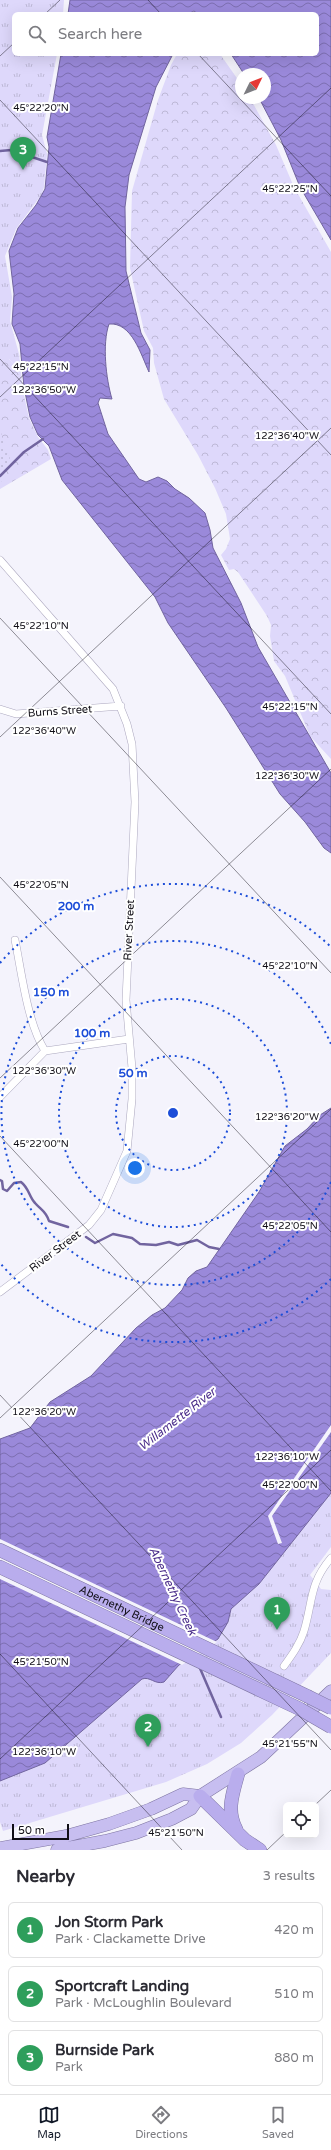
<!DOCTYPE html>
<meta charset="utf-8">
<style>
body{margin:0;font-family:"Varela Round",sans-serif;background:#f2f2f3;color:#2b2b33}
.controls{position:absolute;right:12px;bottom:12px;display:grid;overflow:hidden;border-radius:6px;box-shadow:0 4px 16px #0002}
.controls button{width:36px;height:36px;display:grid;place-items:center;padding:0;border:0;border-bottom:1px solid #e1e1e2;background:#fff;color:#2b2b33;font:20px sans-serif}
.compass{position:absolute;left:235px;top:68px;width:36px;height:36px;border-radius:50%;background:#fff;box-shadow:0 4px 16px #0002;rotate:47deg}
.scale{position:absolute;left:12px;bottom:10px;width:57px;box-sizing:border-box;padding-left:4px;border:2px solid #100e16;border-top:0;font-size:11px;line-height:14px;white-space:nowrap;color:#100e16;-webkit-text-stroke:3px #fff;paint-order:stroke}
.you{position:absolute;left:135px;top:1168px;width:14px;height:14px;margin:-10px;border:3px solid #fff;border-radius:50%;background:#1a73e8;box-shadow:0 0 0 6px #1a73e833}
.badge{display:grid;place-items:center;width:26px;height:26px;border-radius:50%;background:#111827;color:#fff;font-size:13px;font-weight:700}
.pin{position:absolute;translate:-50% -33px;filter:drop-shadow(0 1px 2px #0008)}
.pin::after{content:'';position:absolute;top:21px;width:14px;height:12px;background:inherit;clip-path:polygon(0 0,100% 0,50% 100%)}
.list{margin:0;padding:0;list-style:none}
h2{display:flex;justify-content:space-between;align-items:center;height:52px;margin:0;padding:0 16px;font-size:17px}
h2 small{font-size:13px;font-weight:400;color:#7c7c81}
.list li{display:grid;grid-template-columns:26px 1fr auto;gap:12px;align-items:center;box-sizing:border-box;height:56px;margin:0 8px 8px;padding:0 8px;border:1px solid #e1e1e2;border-radius:6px}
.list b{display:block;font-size:15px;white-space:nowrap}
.list p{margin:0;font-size:13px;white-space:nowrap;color:#7c7c81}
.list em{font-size:13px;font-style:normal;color:#7c7c81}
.icon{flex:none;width:22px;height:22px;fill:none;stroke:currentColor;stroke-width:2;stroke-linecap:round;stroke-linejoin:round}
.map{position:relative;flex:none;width:331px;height:1850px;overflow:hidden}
.search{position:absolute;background:#fff;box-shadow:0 4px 16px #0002;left:12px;right:12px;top:12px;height:44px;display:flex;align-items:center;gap:10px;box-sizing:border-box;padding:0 14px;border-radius:6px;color:#7c7c81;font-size:15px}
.sheet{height:244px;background:#fff}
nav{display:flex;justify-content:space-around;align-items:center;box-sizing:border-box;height:56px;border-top:1px solid #e1e1e2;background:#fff;font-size:11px;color:#7c7c81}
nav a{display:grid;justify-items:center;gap:2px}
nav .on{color:#111827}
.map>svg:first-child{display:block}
.forest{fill:url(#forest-crowns)}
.park{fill:url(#park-tufts)}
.garden{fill:url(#garden-dots)}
.water{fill:url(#water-waves);stroke:#71649f}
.pier{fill:#f4f3fc}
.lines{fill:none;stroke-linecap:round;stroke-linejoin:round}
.stream{stroke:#71649f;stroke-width:2.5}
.minor-casing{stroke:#aca8bf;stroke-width:8}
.trunk-casing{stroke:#7e75a2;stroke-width:13}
.motorway-casing{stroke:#7e75a2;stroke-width:14}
.minor{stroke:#fff;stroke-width:7}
.trunk{stroke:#c7bef0;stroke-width:12}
.motorway{stroke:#b9aded;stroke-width:13}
.motorway-bridge-casing{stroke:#7e75a2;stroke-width:14;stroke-linecap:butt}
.motorway-bridge{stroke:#b9aded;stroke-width:13}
.ticks{fill:none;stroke:#100e16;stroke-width:1;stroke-opacity:0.45}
.ring{fill:none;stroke:#1d4ed8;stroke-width:2;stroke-dasharray:2 4}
.labels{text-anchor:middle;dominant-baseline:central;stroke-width:4;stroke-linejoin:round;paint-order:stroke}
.street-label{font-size:11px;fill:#100e16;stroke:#fff}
.water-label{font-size:12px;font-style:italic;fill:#4b2d8b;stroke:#fff}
.ticks-label{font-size:10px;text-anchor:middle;fill:#100e16;stroke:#fff;stroke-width:4;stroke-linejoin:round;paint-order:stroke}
.centre{fill:#1d4ed8;stroke:#fff;stroke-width:2}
.ring-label{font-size:12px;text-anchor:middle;font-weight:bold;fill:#1d4ed8;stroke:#fff;stroke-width:4;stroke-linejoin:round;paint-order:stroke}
</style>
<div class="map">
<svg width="331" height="1850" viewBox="0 0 331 1850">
<defs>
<pattern id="forest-crowns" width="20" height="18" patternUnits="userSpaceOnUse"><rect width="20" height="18" fill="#ded8fb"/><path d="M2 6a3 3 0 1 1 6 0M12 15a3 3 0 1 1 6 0" fill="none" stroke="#bdb8d6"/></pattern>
<pattern id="park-tufts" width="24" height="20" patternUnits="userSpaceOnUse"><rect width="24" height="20" fill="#ded8fb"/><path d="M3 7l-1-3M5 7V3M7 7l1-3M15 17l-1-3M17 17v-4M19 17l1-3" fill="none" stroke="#bdb8d6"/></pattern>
<pattern id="garden-dots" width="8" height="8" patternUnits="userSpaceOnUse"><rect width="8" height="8" fill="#ded8fb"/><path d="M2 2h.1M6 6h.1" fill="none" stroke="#bdb8d6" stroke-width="1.8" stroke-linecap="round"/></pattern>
<pattern id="water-waves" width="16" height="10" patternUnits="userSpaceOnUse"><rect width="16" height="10" fill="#9a89da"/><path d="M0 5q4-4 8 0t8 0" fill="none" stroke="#7c6eb0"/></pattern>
</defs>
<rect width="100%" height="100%" fill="#f4f3fc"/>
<!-- forest -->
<path class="forest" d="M177,54H220L241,84V98H250L276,145L294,187L331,252V759L310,736L285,676L274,661L270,636L271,625L267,616L238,572L234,569L229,570L221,555L226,549L230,539L226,514L215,488L198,455L164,399L154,363L153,348L144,331L130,268L132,191L158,100L171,65Z
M0,307L9,359L21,372L23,391L29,418L38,437L48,450L51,459L0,489Z"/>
<!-- park -->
<path class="park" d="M0,0H64L63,14H14V54H57L42,135L47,154L44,187L42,194L16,229L5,256L12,297L10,321L19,354L21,372L0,349Z
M331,1493V1547L310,1575L321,1589L331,1590V1653L272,1715L241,1743L207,1764L166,1782L3,1831L0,1822V1781L45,1763L142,1679C150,1676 155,1683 164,1682L179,1665L218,1639L228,1622L231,1609L259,1584Z"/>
<!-- garden -->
<path class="garden" d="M0,427L4,446L10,458L0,485Z"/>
<!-- water -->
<path class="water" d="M70,0H331V240L300,187L281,140L259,98H265V74H244L231,54H317V14H198L194,11L188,14H68Z
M61,54H173L156,87L129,175L125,207L126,271L141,333L150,350L149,372C141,355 132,322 109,324C102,344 106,379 112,399L100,398L98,403L108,434L139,479L146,482L158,477L167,481L175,489L189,498L205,513L210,530L213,548L241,603L258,647L331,773V853L324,848L305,822L280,794L226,708L168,623L155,597L62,480L49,446L38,435L30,417L24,387L20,344L12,324L14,294L9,251L18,228L36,205L45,189L49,147L47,137Z
M331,1108V1493L259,1584L231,1609L228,1622L218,1639L179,1665L164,1682C155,1685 150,1676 142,1679L45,1763L0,1781V1439L30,1428L50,1402L91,1376L136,1328L152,1315L165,1308L182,1290L188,1278L196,1271L207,1267L259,1192L285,1146L307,1129L320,1115Z"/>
<!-- pier -->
<path class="pier" d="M331,1425V1432L272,1516L282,1543L278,1544L268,1516Z
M0,1539L217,1642L182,1665L0,1579Z"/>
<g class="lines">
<!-- stream -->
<path class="stream" d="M0,151L11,150L47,162
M0,476L24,452L43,439
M0,1180L2,1181L3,1189L7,1191L14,1183L21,1182C29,1188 29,1197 35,1203C41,1210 46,1211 49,1221L68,1227
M86,1237L95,1243L113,1234L132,1238L140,1244L156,1245L169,1242L178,1245L197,1240L209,1247L219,1249
M199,1666L221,1717"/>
<!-- minor casing -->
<g class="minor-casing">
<path id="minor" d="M0,560L113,689L127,724L132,744L135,802L126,1000L132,1068V1099L127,1151L101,1210L89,1225L0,1292
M0,709L16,714L121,706
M15,940C22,974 27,1022 45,1051
M45,1051L129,1039
M0,1097L45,1051
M284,1666C292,1655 300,1644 304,1631C313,1601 309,1584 331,1558"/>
</g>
<!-- trunk casing -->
<g class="trunk-casing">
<path id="trunk" d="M0,1848L66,1836L109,1824L151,1809L183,1794L200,1796
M57,1850L105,1841L136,1833L172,1819L191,1809L200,1796L261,1757L331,1691"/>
</g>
<!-- motorway casing -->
<g class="motorway-casing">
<g id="motorway">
<path id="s1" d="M0,1550L307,1696"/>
<path d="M0,1567L300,1709"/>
<path d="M200,1796L245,1840L260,1850"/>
<path d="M236,1829C226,1810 233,1793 238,1774"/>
</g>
</g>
<!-- minor -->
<use href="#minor" class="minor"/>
<!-- trunk -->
<use href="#trunk" class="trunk"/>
<!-- motorway -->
<use href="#motorway" class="motorway"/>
<!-- motorway-bridge casing -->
<g class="motorway-bridge-casing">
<path id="motorway-bridge" d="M307,1696L331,1708
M300,1709L331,1727"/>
</g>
<!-- motorway-bridge -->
<use href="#motorway-bridge" class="motorway-bridge"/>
</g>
<!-- ticks -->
<path class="ticks" d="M148,0L161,14M45,14L60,0M198,54L331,196M0,56L14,43M0,100L331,455M0,359L331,714M0,397L331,88M0,618L331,973M0,737L331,428M0,877L331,1232M0,1078L331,769M0,1136L331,1491M0,1395L331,1750M0,1418L331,1109M0,1654L182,1850M0,1759L331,1450M315,1805L331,1790M267,1850L286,1832"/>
<!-- distance rings -->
<g class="ring">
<circle cx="173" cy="1113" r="57"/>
<circle cx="173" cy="1113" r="114"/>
<path d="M331 1182A172 172 0 1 1 331 1044"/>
<path d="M331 1279A229 229 0 0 1 0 1263M0 963A229 229 0 0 1 331 947"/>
</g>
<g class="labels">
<!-- street labels -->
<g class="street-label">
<text transform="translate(60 711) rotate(-4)">Burns Street</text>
<text transform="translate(129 930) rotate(-87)">River Street</text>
<text transform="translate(55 1251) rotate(-37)">River Street</text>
<text stroke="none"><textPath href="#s1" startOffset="135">Abernethy Bridge</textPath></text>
</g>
<!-- water labels -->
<g class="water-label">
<text transform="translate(177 1419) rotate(-38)">Willamette River</text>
<text transform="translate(173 1591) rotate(65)">Abernethy Creek</text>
</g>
</g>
<g class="ticks-label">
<text x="41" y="111">45°22'20"N</text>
<text x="290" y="192">45°22'25"N</text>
<text x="41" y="370">45°22'15"N</text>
<text x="44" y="393">122°36'50"W</text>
<text x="287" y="439">122°36'40"W</text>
<text x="41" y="629">45°22'10"N</text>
<text x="290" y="710">45°22'15"N</text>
<text x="44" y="734">122°36'40"W</text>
<text x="287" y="779">122°36'30"W</text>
<text x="41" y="888">45°22'05"N</text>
<text x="290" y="969">45°22'10"N</text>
<text x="44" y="1074">122°36'30"W</text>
<text x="287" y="1120">122°36'20"W</text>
<text x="41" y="1147">45°22'00"N</text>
<text x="290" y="1229">45°22'05"N</text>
<text x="44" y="1415">122°36'20"W</text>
<text x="287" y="1460">122°36'10"W</text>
<text x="290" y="1488">45°22'00"N</text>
<text x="41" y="1665">45°21'50"N</text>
<text x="290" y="1747">45°21'55"N</text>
<text x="44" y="1755">122°36'10"W</text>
<text x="176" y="1836">45°21'50"N</text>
</g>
<circle cx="173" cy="1113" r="6" class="centre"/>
<g class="ring-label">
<text x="76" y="910">200 m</text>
<text x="51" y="996">150 m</text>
<text x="92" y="1037">100 m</text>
<text x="133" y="1077">50 m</text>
</g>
</svg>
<div class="controls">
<button><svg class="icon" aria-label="locate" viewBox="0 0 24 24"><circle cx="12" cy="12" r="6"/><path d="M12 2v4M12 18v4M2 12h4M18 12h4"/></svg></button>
</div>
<svg class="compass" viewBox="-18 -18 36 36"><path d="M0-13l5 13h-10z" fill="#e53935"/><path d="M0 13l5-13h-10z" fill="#7c7c81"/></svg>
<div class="scale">50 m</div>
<div class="you"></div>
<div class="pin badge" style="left:277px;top:1630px;background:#2e9e5b">1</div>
<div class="pin badge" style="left:148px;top:1747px;background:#2e9e5b">2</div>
<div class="pin badge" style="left:23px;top:170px;background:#2e9e5b">3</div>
<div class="search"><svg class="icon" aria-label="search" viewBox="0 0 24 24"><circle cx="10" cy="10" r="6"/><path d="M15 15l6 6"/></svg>Search here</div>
</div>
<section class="sheet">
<h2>Nearby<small>3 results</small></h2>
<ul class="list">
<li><span class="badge" style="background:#2e9e5b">1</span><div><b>Jon Storm Park</b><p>Park · Clackamette Drive</p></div><em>420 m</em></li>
<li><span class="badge" style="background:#2e9e5b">2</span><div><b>Sportcraft Landing</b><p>Park · McLoughlin Boulevard</p></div><em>510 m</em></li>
<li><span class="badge" style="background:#2e9e5b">3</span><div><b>Burnside Park</b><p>Park</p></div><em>880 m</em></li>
</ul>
</section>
<nav>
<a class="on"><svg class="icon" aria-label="map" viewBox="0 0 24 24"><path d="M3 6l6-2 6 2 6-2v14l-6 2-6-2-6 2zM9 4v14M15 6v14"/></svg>Map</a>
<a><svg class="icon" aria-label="directions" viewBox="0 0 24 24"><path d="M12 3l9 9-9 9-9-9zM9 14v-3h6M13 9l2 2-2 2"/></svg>Directions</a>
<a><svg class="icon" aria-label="saved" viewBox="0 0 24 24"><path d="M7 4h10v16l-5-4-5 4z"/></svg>Saved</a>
</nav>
